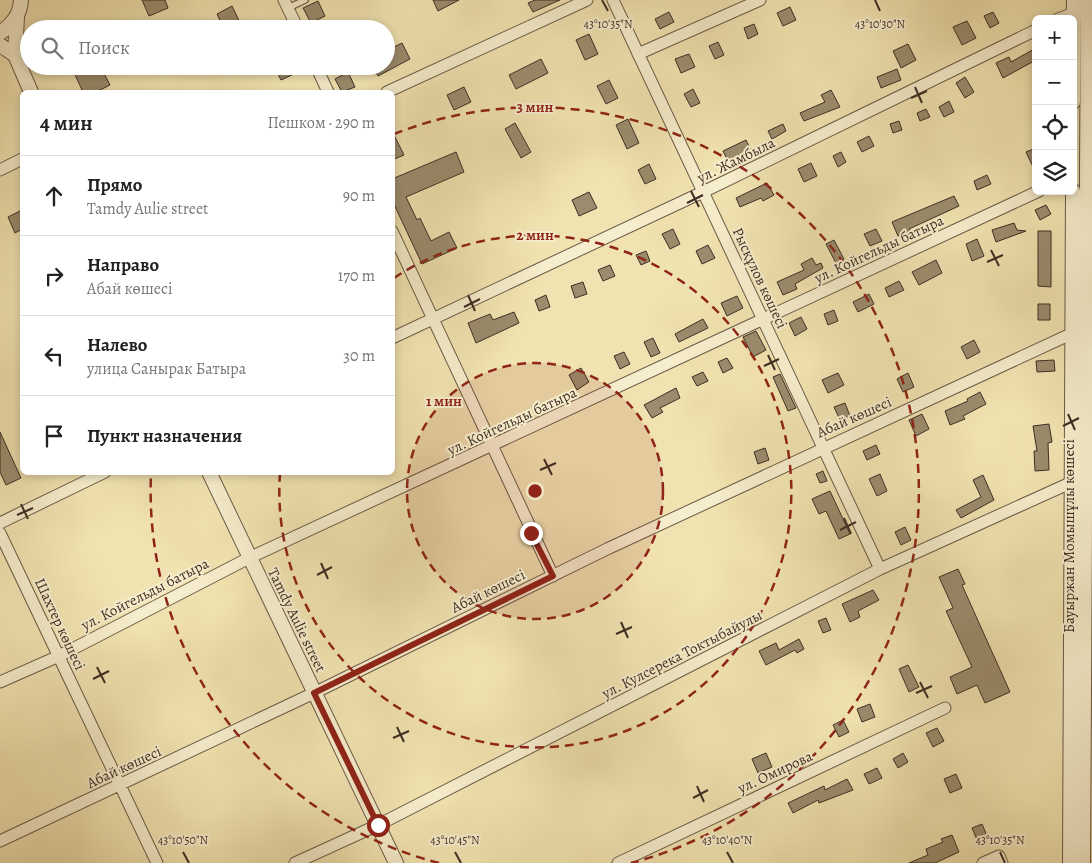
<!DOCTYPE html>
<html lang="ru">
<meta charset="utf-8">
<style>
body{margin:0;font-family:Alegreya,serif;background:#f6f6f6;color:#222}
.controls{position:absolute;right:15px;top:15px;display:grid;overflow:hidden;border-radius:8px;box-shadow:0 2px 8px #0003}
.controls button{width:45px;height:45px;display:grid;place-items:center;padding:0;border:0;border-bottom:1px solid #e0e0e0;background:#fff;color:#222;font:25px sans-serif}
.stop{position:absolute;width:15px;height:15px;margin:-11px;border:4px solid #8f2418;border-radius:50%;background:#fff}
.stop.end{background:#8f2418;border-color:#fff;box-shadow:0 1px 5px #0008}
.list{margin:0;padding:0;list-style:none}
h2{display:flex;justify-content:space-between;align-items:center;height:65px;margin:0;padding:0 20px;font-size:21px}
h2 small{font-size:16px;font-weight:400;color:#767676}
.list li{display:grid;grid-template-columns:32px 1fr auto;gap:15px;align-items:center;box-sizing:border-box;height:80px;padding:0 20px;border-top:1px solid #e0e0e0}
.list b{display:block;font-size:19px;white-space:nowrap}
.list p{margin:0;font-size:16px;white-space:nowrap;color:#767676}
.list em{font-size:16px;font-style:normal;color:#767676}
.icon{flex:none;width:28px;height:28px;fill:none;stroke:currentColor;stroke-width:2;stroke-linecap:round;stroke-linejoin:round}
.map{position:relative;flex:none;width:1092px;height:863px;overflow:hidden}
.search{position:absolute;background:#fff;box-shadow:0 2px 8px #0003;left:20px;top:20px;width:375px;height:55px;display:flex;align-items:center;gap:12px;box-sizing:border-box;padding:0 18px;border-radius:28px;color:#767676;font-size:19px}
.panel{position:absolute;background:#fff;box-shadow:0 2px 8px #0003;left:20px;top:90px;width:375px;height:385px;border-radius:8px}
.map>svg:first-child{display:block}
.building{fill:#9b8c6d;stroke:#3e2e24}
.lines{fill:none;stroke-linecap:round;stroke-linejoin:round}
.service-casing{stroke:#6b5b47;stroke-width:8}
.minor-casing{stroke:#6b5b47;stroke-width:13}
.tertiary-casing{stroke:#6b5b47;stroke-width:16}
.service{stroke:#f6edcc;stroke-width:5.5}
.minor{stroke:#f6edcc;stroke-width:11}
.tertiary{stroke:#f6edcc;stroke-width:14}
.route{stroke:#8f2418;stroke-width:6}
.ticks{fill:none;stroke:#3e2e24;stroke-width:2}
.ring{fill:none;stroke:#8f2418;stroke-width:2.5;stroke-dasharray:9 6}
.labels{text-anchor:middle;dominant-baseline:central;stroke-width:4;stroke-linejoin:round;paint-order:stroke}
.street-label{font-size:15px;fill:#3e2e24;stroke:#f6edcc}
.ticks-label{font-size:12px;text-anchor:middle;fill:#3e2e24;stroke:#f6edcc;stroke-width:4;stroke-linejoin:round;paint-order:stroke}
.centre{fill:#8f2418;stroke:#f6edcc;stroke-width:2.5}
.ring-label{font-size:15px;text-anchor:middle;font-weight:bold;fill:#8f2418;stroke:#f6edcc;stroke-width:4;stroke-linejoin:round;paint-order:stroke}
</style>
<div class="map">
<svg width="1092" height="863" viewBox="0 0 1092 863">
<rect width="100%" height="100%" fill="#f1e3b1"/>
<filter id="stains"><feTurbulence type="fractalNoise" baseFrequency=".004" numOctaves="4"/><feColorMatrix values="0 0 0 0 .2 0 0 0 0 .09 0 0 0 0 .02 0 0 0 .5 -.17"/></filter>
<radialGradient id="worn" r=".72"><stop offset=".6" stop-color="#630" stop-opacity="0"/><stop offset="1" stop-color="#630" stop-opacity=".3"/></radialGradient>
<!-- building -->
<path class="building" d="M142,0H165L168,8L149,16Z
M433,0H459L438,11Z
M535,0H560L533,12L528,3Z
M318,1L325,16L311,23L303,8Z
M232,6L243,29H224L217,14Z
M790,7L796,20L783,26L777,13Z
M669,12L674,22L660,29L655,19Z
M993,12L999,23L990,28L984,16Z
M967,21L976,38L962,45L953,27Z
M754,24L758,34L748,39L744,28Z
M589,34L598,54L585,60L576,40Z
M718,42L724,55L715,59L709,46Z
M402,43L410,59L378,76L373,66H386V51Z
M908,44L916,60L901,68L893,51Z
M1036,48V60L1003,78L996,63L1009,57L1011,62Z
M689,54L695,67L681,73L675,59Z
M541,59L548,73L516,89L509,75Z
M71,66H100L110,85L96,92H83Z
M288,66H293L296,73L281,80L277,72Z
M897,69L901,80L881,88L877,77Z
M348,72L355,87L342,92L335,79Z
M965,77L974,92L965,98L956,83Z
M609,80L618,98L606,104L597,86Z
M464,87L471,102L454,110L447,95Z
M693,89L700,103L691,107L684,94Z
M831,90L840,107L804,121L800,113L825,102L821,95Z
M949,101L954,112L944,117L939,107Z
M926,109L930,117L920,121L917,113Z
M628,119L639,143L627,149L616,125Z
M899,121L902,130L893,133L890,124Z
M515,123L531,152L521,158L505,129Z
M783,124L786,131L772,139L768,131Z
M392,131L404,155L392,160Z
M869,136L874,146L862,152L857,142Z
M746,140L751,150L728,161L723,151Z
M1036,148V173L1026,152Z
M456,152L464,172L406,197L417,220L420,218L431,241L449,232L457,248L422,264L392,200V179Z
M841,152L846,162L838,167L833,156Z
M811,163L817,176L804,182L798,169Z
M649,164L656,179L645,184L638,170Z
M987,175L991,184L977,190L974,181Z
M767,183L774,195L763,201L761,198L740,207L736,198Z
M589,192L597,208L579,216L572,200Z
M954,196L959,206L909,229L910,231L898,236L892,222Z
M1046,205L1051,214L1040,220L1035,210Z
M22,210V229L15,233L8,217Z
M1014,223L1017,230L1026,231L996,242L992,230Z
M673,229L680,244L670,249L662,234Z
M876,229L882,241L870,246L864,234Z
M1038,231H1051V287L1038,286Z
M977,239L984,256L972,261L966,244Z
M834,240L844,259L836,263L826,244Z
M708,245L715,258L702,264L696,251Z
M646,251L650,261L641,265L636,255Z
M812,258L816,265L821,263L823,268L795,284L797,289L783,295L777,282L804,270L801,264Z
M936,260L942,273L919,285L912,272Z
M610,265L615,276L603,281L598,270Z
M899,281L904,290L889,297L885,288Z
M583,282L587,294L575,298L571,286Z
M869,294L874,304L858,312L853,302Z
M546,295L550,307L539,311L535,300Z
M737,296L743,308L727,316L721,303Z
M1038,304H1050V320H1038Z
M834,310L838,321L828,325L824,314Z
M514,312L519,323L476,343L468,323L490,314L493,320Z
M801,317L807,329L795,336L789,323Z
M703,319L708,328L679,342L675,334Z
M756,331L766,350L753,357L743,337Z
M653,338L660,353L651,357L644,342Z
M974,340L980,352L967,359L961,347Z
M624,352L630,364L620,369L614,356Z
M727,358L733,368L723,373L718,362Z
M1054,360L1055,371L1037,372L1036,361Z
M581,368L589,382L577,390L569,375Z
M703,372L708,381L697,386L692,377Z
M838,373L844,385L828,393L822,380Z
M908,373L914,387L903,392L897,379Z
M780,374L796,408L788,411L773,377Z
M676,388L680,398L660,408L663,412L652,418L644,405Z
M980,392L986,404L963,416L965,419L950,425L945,411L968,401L967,399Z
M845,403L850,416L840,420L834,407Z
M922,414L929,429L916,436L909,420Z
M1049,424L1052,442L1048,443L1049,470L1035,471L1034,451H1037L1033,426Z
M0,432L21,478L6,485L0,472Z
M876,445L880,454L867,460L863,451Z
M765,448L769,460L758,464L754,452Z
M823,471L827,481L820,483L816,474Z
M880,474L887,491L877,496L869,479Z
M983,475L994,500L961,518L956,510L981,497L973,480Z
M830,491L850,534L839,539L826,511L819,514L812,499Z
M905,527L911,540L901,545L895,532Z
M958,569L965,584L962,585L1010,692L985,703L977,685L957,694L950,677L972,667L946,611L953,608L939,577Z
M873,590L879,600L858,611L860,617L850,622L842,604Z
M826,618L831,630L823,633L818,621Z
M799,639L804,649L797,653L795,650L766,665L759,651L776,643L779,650Z
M908,665L919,687L909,692L899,669Z
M870,704L875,717L862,722L857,709Z
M843,720L849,732L839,737L833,725Z
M937,728L944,741L933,747L926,733Z
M766,753L772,767L758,773L752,759Z
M903,753L908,762L898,768L893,759Z
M877,768L882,778L869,784L864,774Z
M956,774L962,788L950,793L944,779Z
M847,779L853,790L819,803L818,800L793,813L788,803L824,786L825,790Z
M982,824L988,838L978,842L972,828Z
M952,835L959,852L935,863H909L928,855L926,849L943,842L941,839Z"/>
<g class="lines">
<!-- service casing -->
<g class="service-casing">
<path id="service" d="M288,8L305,0"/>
</g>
<!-- minor casing -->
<g class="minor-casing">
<path id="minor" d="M284,0L298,29
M613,0L880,569
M1058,19L1080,11
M638,54L760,0
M316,66L328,92
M387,92L587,0
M0,170L22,159
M392,231L553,576
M392,338L703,192L1036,30
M0,523L105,472
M0,533L157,863
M0,682L59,656L249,558L1039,191
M0,841L314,693L607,549L1073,333
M295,863L378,825L880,569L1079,479
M618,863L945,708
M983,863L999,856L1002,863"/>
</g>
<!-- tertiary casing -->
<g class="tertiary-casing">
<path id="tertiary" d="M17,17L15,55L31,92
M0,33C13,24 20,15 21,0
M0,45L15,55
M1073,102L1074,0
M209,472L396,863
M1070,863L1073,191
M1083,863L1088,0"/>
</g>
<!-- service -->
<use href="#service" class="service"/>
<!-- minor -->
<use href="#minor" class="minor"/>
<!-- tertiary -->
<use href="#tertiary" class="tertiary"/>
</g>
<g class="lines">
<!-- route -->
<path class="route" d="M378,825L314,693L553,576L531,533"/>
</g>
<!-- ticks -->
<path class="ticks" d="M602,0L608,11M875,0L880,11M915,87L922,103M911,98L927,91M691,191L699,207M687,203L703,195M991,250L999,266M987,262L1003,255M468,295L475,311M464,307L480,299M768,355L775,370M764,366L779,359M1068,414L1075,430M1063,426L1079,418M544,459L552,475M540,470L556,463M21,504L28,519M17,515L33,508M844,518L851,534M840,530L856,522M321,563L328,579M317,575L332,567M621,622L628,638M616,634L632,627M97,667L105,683M93,679L109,671M920,682L928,698M916,693L932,686M397,727L404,742M393,738L409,731M697,786L704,802M693,798L708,790M183,852L189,863M455,852L461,863M727,852L733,863M1000,852L1005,863"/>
<!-- distance rings -->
<circle cx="535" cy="491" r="128" fill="#8f2418" fill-opacity=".12"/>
<g class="ring">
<circle cx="535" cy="491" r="128"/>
<path d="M394 278A256 256 0 1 1 280 473"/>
<path d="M439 863A384 384 0 0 1 151 474M394 134A384 384 0 1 1 631 863"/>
</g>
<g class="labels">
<!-- street labels -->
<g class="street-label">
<text transform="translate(736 160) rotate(-26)">ул. Жамбыла</text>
<text transform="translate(879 249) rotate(-25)">ул. Койгельды батыра</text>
<text transform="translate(760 278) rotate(65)">Рысқұлов көшесі</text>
<text transform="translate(854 417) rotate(-24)">Абай көшесі</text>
<text transform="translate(512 421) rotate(-25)">ул. Койгельды батыра</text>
<text transform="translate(1069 536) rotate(-90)">Бауыржан Момышұлы көшесі</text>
<text transform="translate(488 591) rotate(-26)">Абай көшесі</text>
<text transform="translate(145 594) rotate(-27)">ул. Койгельды батыра</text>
<text transform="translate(297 620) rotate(64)">Tamdy Aulie street</text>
<text transform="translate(60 624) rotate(65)">Шахтер көшесі</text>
<text transform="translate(682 654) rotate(-27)">ул. Кулсерека Токтыбайулы</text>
<text transform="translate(124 767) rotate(-25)">Абай көшесі</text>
<text transform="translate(775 772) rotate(-25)">ул. Омирова</text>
</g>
</g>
<g class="ticks-label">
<text x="880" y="28">43°10'30"N</text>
<text x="608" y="28">43°10'35"N</text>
<text x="183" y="844">43°10'50"N</text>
<text x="455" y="844">43°10'45"N</text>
<text x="727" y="844">43°10'40"N</text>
<text x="1000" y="844">43°10'35"N</text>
</g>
<circle cx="535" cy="491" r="8" class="centre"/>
<g class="ring-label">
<text x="535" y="112">3 мин</text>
<text x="535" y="240">2 мин</text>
<text x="444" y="406">1 мин</text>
</g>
<rect width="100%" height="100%" filter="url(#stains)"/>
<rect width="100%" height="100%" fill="url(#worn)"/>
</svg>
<div class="controls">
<button>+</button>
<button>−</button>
<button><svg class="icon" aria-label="locate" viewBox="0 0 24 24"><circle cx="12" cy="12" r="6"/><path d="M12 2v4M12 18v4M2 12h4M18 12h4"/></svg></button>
<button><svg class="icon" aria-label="layers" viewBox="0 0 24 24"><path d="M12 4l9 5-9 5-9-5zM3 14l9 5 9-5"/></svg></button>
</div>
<div class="stop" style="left:378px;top:825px"></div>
<div class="stop end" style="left:531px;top:533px"></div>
<div class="search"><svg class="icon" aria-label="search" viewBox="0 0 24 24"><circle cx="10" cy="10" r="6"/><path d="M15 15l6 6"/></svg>Поиск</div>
<section class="panel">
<h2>4 мин<small>Пешком · 290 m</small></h2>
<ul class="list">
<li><svg class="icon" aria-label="ahead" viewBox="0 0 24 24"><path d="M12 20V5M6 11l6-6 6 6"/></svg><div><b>Прямо</b><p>Tamdy Aulie street</p></div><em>90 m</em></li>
<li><svg class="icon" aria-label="right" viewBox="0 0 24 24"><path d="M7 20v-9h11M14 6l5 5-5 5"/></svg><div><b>Направо</b><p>Абай көшесі</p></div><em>170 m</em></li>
<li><svg class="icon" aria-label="left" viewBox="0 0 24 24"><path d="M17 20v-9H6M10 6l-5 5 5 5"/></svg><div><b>Налево</b><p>улица Санырак Батыра</p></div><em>30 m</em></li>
<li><svg class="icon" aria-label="arrive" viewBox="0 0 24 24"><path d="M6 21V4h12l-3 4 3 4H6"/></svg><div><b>Пункт назначения</b></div></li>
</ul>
</section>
</div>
